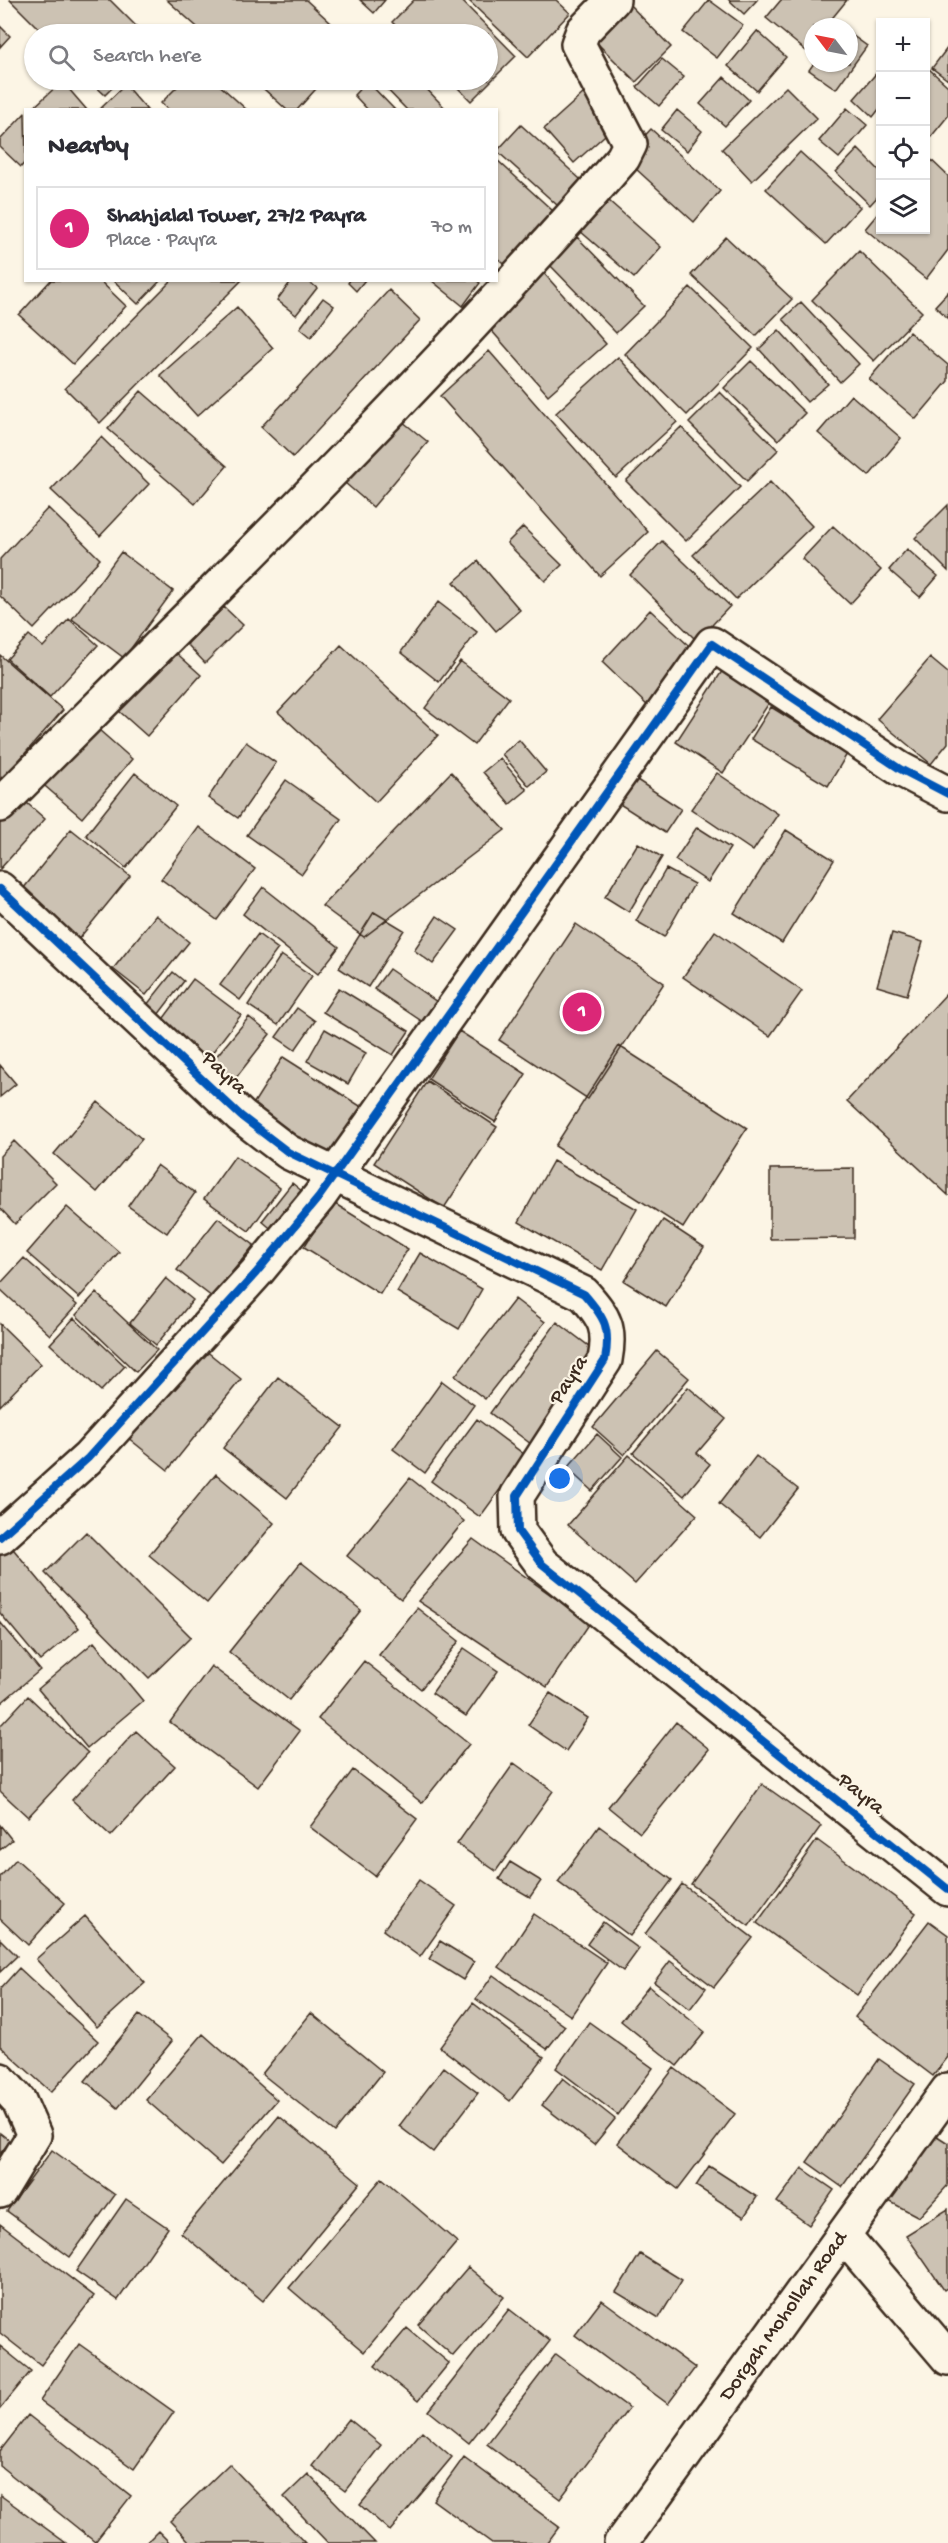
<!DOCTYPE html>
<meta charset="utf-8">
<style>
body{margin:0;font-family:"Gochi Hand",sans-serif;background:#f2f2f3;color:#2b2b33}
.controls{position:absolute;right:18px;top:18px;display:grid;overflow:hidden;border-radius:0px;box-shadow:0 2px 4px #0004}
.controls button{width:54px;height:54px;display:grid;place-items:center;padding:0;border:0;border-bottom:2px solid #e1e1e2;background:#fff;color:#2b2b33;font:30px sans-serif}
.compass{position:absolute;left:804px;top:18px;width:54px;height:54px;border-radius:50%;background:#fff;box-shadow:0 2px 4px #0004;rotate:302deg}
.you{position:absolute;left:560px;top:1479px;width:21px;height:21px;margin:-15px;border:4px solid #fff;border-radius:50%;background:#1a73e8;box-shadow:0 0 0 9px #1a73e833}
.badge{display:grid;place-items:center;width:39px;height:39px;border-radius:50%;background:#db2777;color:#fff;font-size:20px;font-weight:700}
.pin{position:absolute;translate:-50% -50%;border:3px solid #fff;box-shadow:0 2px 6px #0006}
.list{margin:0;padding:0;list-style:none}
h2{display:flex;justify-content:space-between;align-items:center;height:78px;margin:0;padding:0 24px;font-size:26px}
h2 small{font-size:20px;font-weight:400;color:#7c7c81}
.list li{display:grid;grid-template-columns:39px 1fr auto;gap:18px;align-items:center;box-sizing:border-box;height:84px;margin:0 12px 12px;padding:0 12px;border:2px solid #e1e1e2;border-radius:0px}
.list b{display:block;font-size:22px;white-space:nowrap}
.list p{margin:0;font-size:20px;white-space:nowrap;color:#7c7c81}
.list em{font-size:20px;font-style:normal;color:#7c7c81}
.icon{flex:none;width:33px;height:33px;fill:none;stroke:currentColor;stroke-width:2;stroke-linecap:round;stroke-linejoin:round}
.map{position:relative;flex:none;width:948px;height:2543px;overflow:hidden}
.search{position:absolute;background:#fff;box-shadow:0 2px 4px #0004;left:24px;top:24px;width:474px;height:66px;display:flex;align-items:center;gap:15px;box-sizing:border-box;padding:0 21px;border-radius:33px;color:#7c7c81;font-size:22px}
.panel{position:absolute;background:#fff;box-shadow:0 2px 4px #0004;left:24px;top:108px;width:474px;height:174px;border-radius:0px}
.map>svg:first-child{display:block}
.building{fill:#ccc2b3;stroke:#3b2a1e;stroke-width:1.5}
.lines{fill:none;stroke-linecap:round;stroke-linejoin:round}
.street-casing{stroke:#3b2a1e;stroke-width:38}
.street{stroke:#fcf5e5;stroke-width:33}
.cycleway-casing{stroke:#fcf5e5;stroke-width:11}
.cycleway{stroke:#0057b8;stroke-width:8}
.labels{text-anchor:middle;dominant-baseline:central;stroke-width:4.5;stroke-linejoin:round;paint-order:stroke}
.street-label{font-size:21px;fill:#3b2a1e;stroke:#fcf5e5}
</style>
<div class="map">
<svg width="948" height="2543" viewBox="0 0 948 2543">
<rect width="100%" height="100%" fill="#fcf5e5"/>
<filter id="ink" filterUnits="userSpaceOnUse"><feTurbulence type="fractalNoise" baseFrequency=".0167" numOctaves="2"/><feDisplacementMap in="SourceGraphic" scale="12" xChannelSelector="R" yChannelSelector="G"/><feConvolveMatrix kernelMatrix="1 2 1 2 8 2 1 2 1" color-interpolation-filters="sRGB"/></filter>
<g filter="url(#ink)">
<!-- building -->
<path class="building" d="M10,0H110L144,34H44Z
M167,0H306L343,34H205Z
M360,0H385L374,13Z
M414,0H461L516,56L471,101L450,80H488V34H404L392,22Z
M468,0H556L570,13L528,57Z
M625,0L671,47L636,82L586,32Z
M709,0L743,25L717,58L683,32Z
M729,0H757L744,14Z
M781,0H847L825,27H813V42L806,51L766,18Z
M0,26L10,36L0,47Z
M757,31L786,57L757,91L728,66Z
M849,33L867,46L836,89L809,70L814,63H849Z
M948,47V80L932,68Z
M662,59L684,77L659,106L637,87Z
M880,69V108L873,117L854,99Z
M929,69L948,86V116L926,143V73Z
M724,77L749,100L725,126L700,104Z
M89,80H120L105,95Z
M184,80H214L247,110H168L161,103Z
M254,80H324L297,110H287Z
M378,80H418L447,110H407Z
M62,81L87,110H31Z
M367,81L395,110H368L354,95Z
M125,85L147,110H99Z
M786,87L817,118L752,181L722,149Z
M584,93L614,127L574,163L544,129Z
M847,108L867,125L839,158L819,141Z
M677,110L702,131L687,151L661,130Z
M25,113L26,161L21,167L0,147V140Z
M521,125L591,189L567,214L497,151Z
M651,129L720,191L694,222L624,158Z
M858,149L880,171V194L870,205L836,172Z
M800,152L860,207L826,244L766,189Z
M926,155L948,176V250L926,279L865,229L880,211V230H926Z
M496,159L564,221L516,274L496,257Z
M600,193L661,247L634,278L572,224Z
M577,237L644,306L616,333L549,264Z
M726,237L792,299L756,336L691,275Z
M859,251L922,312L874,361L812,300Z
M542,271L606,344L548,395L484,322Z
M51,280H99L126,306L73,364L19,315Z
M113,280H161L138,304Z
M172,280H242L100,423L65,388Z
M292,280H307L317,288L296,315L277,300Z
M350,280H365L356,291L348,283Z
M431,280H476L480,283L463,306Z
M690,287L753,348L687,415L625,354Z
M389,290L420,320L293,457L261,427Z
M948,292V318L935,306Z
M323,298L334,306L311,337L300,328Z
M801,302L859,364L840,382L783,319Z
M237,307L273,348L197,416L160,375Z
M779,330L828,384L807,402L759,349Z
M909,332L948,365V381L916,419L869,379Z
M489,351L648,532L600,576L440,396Z
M618,357L677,422L616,478L556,413Z
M751,361L805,413L778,440L724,388Z
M141,391L227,466L195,504L108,429Z
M720,392L778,450L747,481L689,423Z
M851,395L901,438L869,476L818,433Z
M392,413L428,442L373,507L338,477Z
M681,427L740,487L686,541L626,481Z
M101,437L149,484L100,536L51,490Z
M770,482L812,526L736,599L693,555Z
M948,505V571L915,538Z
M48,508L100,559L34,629L0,596V559Z
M833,526L881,570L850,604L802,559Z
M523,527L562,565L545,581L507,543Z
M662,541L730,606L697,641L630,575Z
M907,549L938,576L920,597L889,570Z
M121,552L173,591L124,658L72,619Z
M478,561L520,610L496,631L454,582Z
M438,602L477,632L439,682L401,652Z
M224,607L243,625L205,663L187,644Z
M650,610L700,656L650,708L602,662Z
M69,619L98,645L50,697L7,659L29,635L43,647Z
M164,642L201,675L147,736L110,703Z
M341,645L438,735L376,802L278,712Z
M0,655L63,710L0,782Z
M930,658L948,673V743L931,764L877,719Z
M460,661L509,698L474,745L425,708Z
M726,665L773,697L723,773L676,742Z
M771,707L847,754L828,786L751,739Z
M90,722L132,759L82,818L39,781Z
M519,740L546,772L529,786L502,754Z
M246,742L276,763L238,818L208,798Z
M500,758L527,790L510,804L483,772Z
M451,772L505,830L364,937L322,906Z
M135,773L176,806L126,868L86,835Z
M717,773L778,814L753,851L691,809Z
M631,776L681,809L665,833L615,801Z
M286,780L341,819L302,874L247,835Z
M19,796L45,819L0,869V817Z
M199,827L255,869L217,920L161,879Z
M697,827L730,848L708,882L675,860Z
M71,829L130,876L77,941L19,894Z
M786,830L834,860L782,943L734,913Z
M638,843L662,857L629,912L605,897Z
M666,869L694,884L664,937L636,921Z
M263,887L339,947L318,974L243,914Z
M374,912L404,930L368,987L339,968Z
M156,915L189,942L146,995L113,969Z
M437,916L458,930L433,964L414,950Z
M576,924L664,983L588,1099L499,1040Z
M715,931L802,991L770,1036L683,977Z
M892,933L923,942L907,995L877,986Z
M258,934L278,949L240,1000L220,985Z
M281,955L312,976L278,1025L248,1005Z
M389,969L437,1002L423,1022L374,989Z
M173,972L184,981L158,1015L146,1006Z
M193,979L241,1015L205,1062L158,1026Z
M339,988L409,1031L393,1055L323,1012Z
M947,993L948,995V1195L847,1101Z
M297,1008L315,1021L295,1050L276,1037Z
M249,1017L270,1034L228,1088L205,1070Z
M325,1029L366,1053L348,1084L307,1061Z
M459,1031L526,1074L495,1122L428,1079Z
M619,1046L747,1128L683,1228L555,1146Z
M283,1057L368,1111L336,1163L250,1109Z
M0,1065L16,1084L0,1097Z
M427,1081L497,1127L444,1208L374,1163Z
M98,1102L142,1139L97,1192L54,1154Z
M14,1141L56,1183L15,1224L0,1208V1156Z
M235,1156L280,1188L249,1231L204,1199Z
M553,1161L637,1209L602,1270L519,1222Z
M157,1165L195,1193L167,1233L128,1206Z
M854,1168V1238L770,1239V1169Z
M292,1183L313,1200L282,1238L262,1221Z
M332,1202L408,1249L380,1294L304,1247Z
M67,1207L119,1252L79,1298L27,1253Z
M218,1218L254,1245L212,1297L177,1270Z
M663,1220L704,1247L666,1307L624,1281Z
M420,1253L482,1289L459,1329L397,1292Z
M24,1258L77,1305L50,1335L0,1289V1284Z
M166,1278L193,1300L156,1345L130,1323Z
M96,1293L157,1350L136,1372L76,1315Z
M515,1299L545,1322L485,1399L455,1376Z
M74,1318L125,1366L101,1391L50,1344Z
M557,1322L598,1353L531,1444L490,1413Z
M0,1324L41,1364L0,1406Z
M200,1346L241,1379L168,1470L127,1437Z
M657,1351L689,1378L624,1455L593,1427Z
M278,1377L343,1427L287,1498L223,1448Z
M442,1381L474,1405L425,1473L393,1449Z
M688,1387L726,1419L697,1453L710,1464L684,1496L633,1453Z
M477,1419L525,1455L480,1517L431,1481Z
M597,1434L622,1457L592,1491L567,1468Z
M629,1455L697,1515L635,1584L568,1525Z
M756,1456L798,1489L760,1537L719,1504Z
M216,1474L274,1523L207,1603L149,1555Z
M410,1478L464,1521L401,1599L347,1556Z
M86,1532L191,1637L149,1678L45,1573Z
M473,1539L590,1623L547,1687L418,1601Z
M9,1544L79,1628L40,1661L0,1613V1551Z
M301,1562L361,1610L289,1700L229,1652Z
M417,1608L459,1641L421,1689L379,1655Z
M0,1622L40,1670L0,1704Z
M94,1642L143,1701L87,1748L38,1689Z
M464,1648L498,1671L466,1716L432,1693Z
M364,1661L469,1744L422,1803L318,1719Z
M211,1666L300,1731L258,1787L170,1722Z
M550,1693L588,1718L566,1751L528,1725Z
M28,1696L88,1753L28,1817L0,1791V1726Z
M676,1722L709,1749L640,1833L608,1807Z
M136,1731L175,1766L111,1836L72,1800Z
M514,1763L553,1791L496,1871L457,1844Z
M353,1770L417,1819L375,1876L310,1827Z
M762,1784L821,1826L749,1926L691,1884Z
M0,1825L12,1840L0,1850Z
M599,1826L672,1880L630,1936L558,1882Z
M817,1840L916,1913L857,1995L757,1923Z
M16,1859L65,1903L28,1945L0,1919V1877Z
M510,1862L541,1881L530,1897L499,1879Z
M419,1880L456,1906L420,1957L383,1930Z
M682,1884L753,1938L714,1987L645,1934Z
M534,1914L607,1963L571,2016L499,1967Z
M85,1916L145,1983L97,2027L36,1959Z
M929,1921L948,1935V2057L933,2076L855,2017Z
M603,1922L639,1949L623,1971L587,1944Z
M0,1939L17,1956L0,1972Z
M440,1941L474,1962L463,1980L429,1959Z
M670,1961L706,1988L690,2009L654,1982Z
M19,1968L98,2041L51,2092L0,2046V1989Z
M493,1975L565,2026L547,2049L476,1999Z
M649,1986L705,2032L677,2066L621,2021Z
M473,2003L544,2057L510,2101L440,2047Z
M311,2013L383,2072L335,2132L262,2074Z
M139,2015L172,2041L118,2108L85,2081Z
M589,2022L653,2068L618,2115L556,2068Z
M203,2034L277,2100L221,2165L146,2100Z
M879,2059L915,2084L842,2187L807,2162Z
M444,2067L478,2093L433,2152L399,2126Z
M674,2068L735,2114L678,2189L617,2143Z
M563,2078L615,2119L594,2145L542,2105Z
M279,2116L360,2183L263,2301L181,2233Z
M0,2133L10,2141L0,2154Z
M934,2134L948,2143V2185L919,2217L885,2199Z
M52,2150L115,2195L70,2257L7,2211Z
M709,2166L757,2197L744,2217L696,2186Z
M802,2168L834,2190L809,2225L777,2202Z
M382,2178L457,2242L364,2352L289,2288Z
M126,2199L168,2228L118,2300L76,2271Z
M948,2209V2287L944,2290L906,2235Z
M0,2224L94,2296L41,2365L0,2333Z
M640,2254L682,2280L659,2318L616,2292Z
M468,2267L504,2297L453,2356L418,2325Z
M602,2300L695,2368L668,2404L575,2335Z
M509,2309L550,2341L469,2443L429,2411Z
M407,2328L449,2363L418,2401L375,2366Z
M79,2344L174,2412L134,2469L40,2401Z
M0,2346L31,2371L0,2409Z
M556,2354L629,2408L560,2499L487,2444Z
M28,2415L131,2496L95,2542L0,2466V2451Z
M349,2419L381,2445L345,2491L312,2466Z
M422,2431L452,2457L390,2531L360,2505Z
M464,2457L559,2527L547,2543H492L433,2500Z
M229,2464L305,2543H191L170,2521Z
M308,2474L375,2543H328L284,2497Z
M0,2495L66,2543H0Z
M158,2531L170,2543H146Z"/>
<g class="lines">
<!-- street casing -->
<g class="street-casing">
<g id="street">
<path d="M0,805C212,593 427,383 623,158L630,144L578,44L583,31L613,0"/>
<path d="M0,889L241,1116L288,1152L584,1294C605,1318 611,1328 605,1360L517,1496L518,1531L542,1564L948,1889"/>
<path d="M0,1537L88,1458L256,1273L319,1197L712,644L900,769L948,794"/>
<path d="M0,2080L19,2101L34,2135L0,2191"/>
<path d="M844,2236L948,2358"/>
<path id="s1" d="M621,2543L948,2090"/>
</g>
</g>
<!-- street -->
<use href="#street" class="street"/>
<!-- cycleway casing -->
<g class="cycleway-casing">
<path id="cycleway" d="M0,889L241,1116L288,1152L584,1294C605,1318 611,1328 605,1360L517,1496L518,1531L542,1564L948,1889
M0,1537L88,1458L256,1273L319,1197L712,644L900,769L948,794"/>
</g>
<!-- cycleway -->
<use href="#cycleway" class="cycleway"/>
</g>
</g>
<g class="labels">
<!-- street labels -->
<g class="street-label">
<text transform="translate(223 1074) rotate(43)">Payra</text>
<text transform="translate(570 1381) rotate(-57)">Payra</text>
<text transform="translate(860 1795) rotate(39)">Payra</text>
<text stroke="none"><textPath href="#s1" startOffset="279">Dorgah Mohollah Road</textPath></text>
</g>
</g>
</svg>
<div class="controls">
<button>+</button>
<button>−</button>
<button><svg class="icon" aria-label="locate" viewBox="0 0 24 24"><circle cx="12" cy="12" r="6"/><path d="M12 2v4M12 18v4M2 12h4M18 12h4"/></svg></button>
<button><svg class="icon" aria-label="layers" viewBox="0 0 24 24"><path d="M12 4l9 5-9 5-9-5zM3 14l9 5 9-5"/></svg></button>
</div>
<svg class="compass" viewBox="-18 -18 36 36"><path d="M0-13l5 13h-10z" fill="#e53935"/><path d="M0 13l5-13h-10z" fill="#7c7c81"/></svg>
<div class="you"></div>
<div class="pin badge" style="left:582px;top:1012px">1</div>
<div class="search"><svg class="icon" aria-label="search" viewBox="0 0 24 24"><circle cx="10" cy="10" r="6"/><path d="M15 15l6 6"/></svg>Search here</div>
<section class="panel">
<h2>Nearby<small></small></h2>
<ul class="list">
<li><span class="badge">1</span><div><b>Shahjalal Tower, 27/2 Payra</b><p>Place · Payra</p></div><em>70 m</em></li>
</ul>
</section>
</div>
